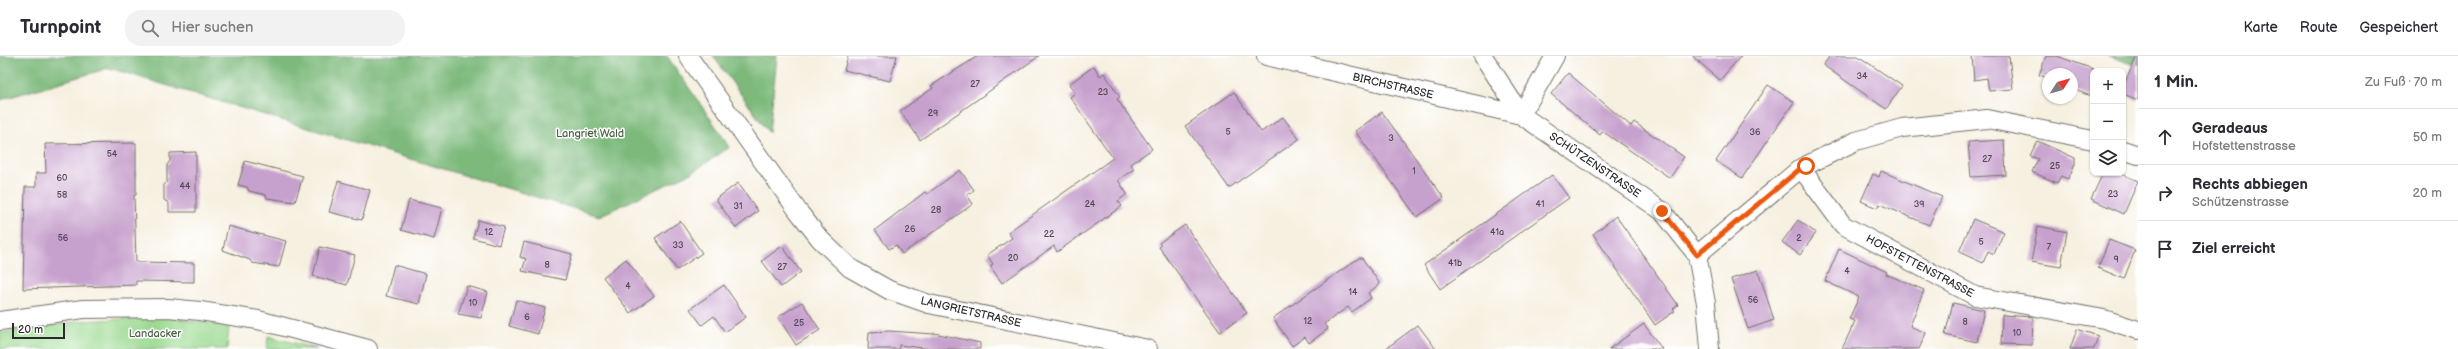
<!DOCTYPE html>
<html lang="de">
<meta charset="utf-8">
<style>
body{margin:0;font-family:"Balsamiq Sans",sans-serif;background:#f2f2f3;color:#2b2b33}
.controls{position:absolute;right:12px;top:12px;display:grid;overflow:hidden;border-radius:8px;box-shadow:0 1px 3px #0004}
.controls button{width:36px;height:36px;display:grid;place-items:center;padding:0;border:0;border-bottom:1px solid #e1e1e2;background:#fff;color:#2b2b33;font:20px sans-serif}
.compass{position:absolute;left:2042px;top:12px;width:36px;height:36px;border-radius:50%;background:#fff;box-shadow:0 1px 3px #0004;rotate:54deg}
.scale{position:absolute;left:12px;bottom:10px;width:53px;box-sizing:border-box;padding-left:4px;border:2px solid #2b2b2b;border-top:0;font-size:11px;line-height:14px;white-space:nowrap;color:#2b2b2b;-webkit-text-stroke:3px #fff;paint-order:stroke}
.stop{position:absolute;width:12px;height:12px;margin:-9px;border:3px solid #ea580c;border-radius:50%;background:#fff}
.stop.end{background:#ea580c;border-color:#fff;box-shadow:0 1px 4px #0008}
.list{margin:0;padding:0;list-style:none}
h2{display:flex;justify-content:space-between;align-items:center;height:52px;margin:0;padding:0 16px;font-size:17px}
h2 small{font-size:13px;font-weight:400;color:#7c7c81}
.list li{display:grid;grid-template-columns:26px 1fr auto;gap:12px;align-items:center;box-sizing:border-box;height:56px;padding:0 16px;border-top:1px solid #e1e1e2}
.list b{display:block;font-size:15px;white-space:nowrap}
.list p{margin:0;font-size:13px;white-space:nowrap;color:#7c7c81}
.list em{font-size:13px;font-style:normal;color:#7c7c81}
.icon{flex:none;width:22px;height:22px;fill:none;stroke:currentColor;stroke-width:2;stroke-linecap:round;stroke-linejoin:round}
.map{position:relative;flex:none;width:2138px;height:293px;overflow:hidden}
header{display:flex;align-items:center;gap:24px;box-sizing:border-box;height:56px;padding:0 20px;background:#fff;border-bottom:1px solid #e1e1e2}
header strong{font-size:19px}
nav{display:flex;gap:22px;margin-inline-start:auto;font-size:14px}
.search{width:280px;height:36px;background:#f2f2f3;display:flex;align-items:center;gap:10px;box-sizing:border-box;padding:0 14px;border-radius:16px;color:#7c7c81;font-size:15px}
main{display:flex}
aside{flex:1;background:#fff}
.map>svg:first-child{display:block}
.green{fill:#9ad98f;stroke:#62825d}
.forest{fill:#7bb97a;stroke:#537252}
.building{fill:#c7a1cd}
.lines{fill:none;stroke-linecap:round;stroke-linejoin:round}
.street-casing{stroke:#72706a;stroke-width:20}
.street{stroke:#fff;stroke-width:18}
.route{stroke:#ea580c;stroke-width:5}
.labels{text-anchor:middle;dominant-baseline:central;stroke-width:3;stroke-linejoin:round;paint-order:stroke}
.number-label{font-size:9px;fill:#524854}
.street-label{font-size:11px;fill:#2b2b2b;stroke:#fff}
.park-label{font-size:11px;fill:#4c5f49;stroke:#fff}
</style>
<header>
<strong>Turnpoint</strong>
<div class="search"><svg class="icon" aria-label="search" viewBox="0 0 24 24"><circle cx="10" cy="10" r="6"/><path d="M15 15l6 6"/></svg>Hier suchen</div>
<nav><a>Karte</a><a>Route</a><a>Gespeichert</a></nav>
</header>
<main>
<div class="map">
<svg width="2138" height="293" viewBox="0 0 2138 293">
<rect width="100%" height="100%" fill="#fff"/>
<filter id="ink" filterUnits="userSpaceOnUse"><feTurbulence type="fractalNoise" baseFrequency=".025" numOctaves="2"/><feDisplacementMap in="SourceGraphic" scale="8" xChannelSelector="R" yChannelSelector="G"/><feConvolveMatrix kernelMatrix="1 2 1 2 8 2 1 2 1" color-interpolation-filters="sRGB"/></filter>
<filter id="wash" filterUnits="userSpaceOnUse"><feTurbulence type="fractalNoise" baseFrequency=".012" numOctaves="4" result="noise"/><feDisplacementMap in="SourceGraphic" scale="16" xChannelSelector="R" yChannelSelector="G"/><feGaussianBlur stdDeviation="0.9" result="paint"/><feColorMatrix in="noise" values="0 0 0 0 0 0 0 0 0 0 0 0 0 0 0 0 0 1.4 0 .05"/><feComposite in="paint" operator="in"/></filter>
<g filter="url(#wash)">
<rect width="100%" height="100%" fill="#f6f0e0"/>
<!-- green -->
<path class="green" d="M164,261L229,270L227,293H0V277L80,265Z
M268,280L317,293H267Z"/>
<!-- forest -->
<path class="forest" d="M0,0H667L730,91L691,117L599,160L109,12L0,44Z
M713,0H777L769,77Z
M2109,0H2138V10Z"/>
<g id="blocks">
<!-- building -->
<path class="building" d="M848,0H897L890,25L844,14Z
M978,0H1039L920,84L900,55L933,32L931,30Z
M1692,0H1741L1720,24Z
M1830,0H1858L1902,30L1886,53L1823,9Z
M1972,0H2009L2013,33L1989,35L1987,22L1974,24Z
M2046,0H2057L2093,13V41L2075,34L2072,37V18H2048V22L2039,19Z
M2137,0H2138V44L2123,38V31Z
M1094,10L1100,20L1104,17L1120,41L1117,43L1152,93L1131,108L1134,113L1118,124L1127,138L1118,145L1122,150L1057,196L1054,190L1002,227L990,210L993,208L987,199L1012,182L1008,176L1113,102L1070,41L1075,37L1069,28Z
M1568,17L1631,70L1634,66L1684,101L1670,122L1602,75L1600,79L1551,38Z
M1768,29L1794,46L1742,122L1716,105Z
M1234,36L1261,76L1283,61L1299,83L1229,132L1185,70Z
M1382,56L1444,142L1417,161L1355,75Z
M2004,84L2006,119L1971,121L1968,86Z
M2037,85L2075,102V108L2068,123L2061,120L2057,127L2032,116L2038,103L2030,100Z
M136,87V139H134L136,206L194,207V226L136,225V229L23,233L25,131H36V117H46L45,88Z
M196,96V156H169V147L164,144V129L167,126V109L170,105V97Z
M245,105L303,120L295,146L267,142L266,139L249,135L247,131L238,129Z
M960,114L974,134L967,139L973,148L902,198L896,189L889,193L875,174L925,136L927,138Z
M1881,115L1942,141L1929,169L1879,148L1877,152L1861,145L1873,118L1879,121Z
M2103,117H2119L2138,125L2124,158L2091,143Z
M1552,119L1569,142L1440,233L1424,209Z
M338,125L370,134L362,164L329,156Z
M738,127L758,155L736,172L716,143Z
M409,144L442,152L434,183L401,174Z
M1616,160L1678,249L1673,253L1675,255L1655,269L1593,178Z
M1973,163L2004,176L1994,198L1988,195L1983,207L1959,196Z
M478,164L504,171L499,189L473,182Z
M1798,164L1816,177L1800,199L1782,186Z
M680,165L702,197L677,214L655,182Z
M1185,169L1247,257L1220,276L1159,191L1161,190L1159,187Z
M228,170L286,185L279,211L252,207L250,204L223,194Z
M2038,170L2067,176L2061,211L2031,206Z
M2109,184L2135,194L2124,223L2098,212Z
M524,186L572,198L565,224L522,215L526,203L520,201Z
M782,190L801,216L781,231L762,205Z
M320,191L355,199L347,229L313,220Z
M1839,193L1887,216L1886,218L1924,234L1910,270L1926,277L1919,293H1842L1855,265L1849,263L1859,241L1825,225Z
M1359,202H1362L1380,228L1368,237L1371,242L1352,256L1348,251L1324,268L1328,273L1309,287L1305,281L1292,290L1273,262Z
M626,203L654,240L630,257L603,221Z
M394,209L426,218L419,248L386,240Z
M1758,214L1774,264L1748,273L1731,223Z
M724,229L746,261L725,276L714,260L702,269L690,253Z
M467,230L488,236L481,262L458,258Z
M516,244L545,252L538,278L509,270Z
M802,246L820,274L796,289L778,261Z
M1953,247L1984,254L1977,286L1945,279Z
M2002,259L2033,261L2032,289L2001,288Z
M1644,268L1662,293H1609Z
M1418,269L1436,293H1385Z
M2077,273L2098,280L2094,293H2070Z
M889,275L934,278V277L980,287V293H930L899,289V293H868L869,276Z"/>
</g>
</g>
<g filter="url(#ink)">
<use href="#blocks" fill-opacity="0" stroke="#72706a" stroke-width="1"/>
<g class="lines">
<!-- street casing -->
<g class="street-casing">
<path id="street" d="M688,0L798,155L820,183L850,212L889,234L929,248L1148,293
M1266,0L1521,59
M1483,0L1521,59L1662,155L1697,199L1706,247L1710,293
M1521,59L1555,0
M2093,84L1987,63L1902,72L1856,85L1801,112L1843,169L1975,240L2104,263L2138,274
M2123,94L2138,99
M1697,199L1801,112
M0,265L83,253L168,252L200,255L258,264L368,293"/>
</g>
<!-- street -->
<use href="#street" class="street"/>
</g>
</g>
<g class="lines" filter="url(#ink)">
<!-- route -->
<path class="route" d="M1662,155L1697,199L1801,112L1806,110"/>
</g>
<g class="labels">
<!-- number labels -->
<g class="number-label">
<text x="1862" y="20">34</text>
<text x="975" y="28">27</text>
<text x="1103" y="36">23</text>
<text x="933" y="57">29</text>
<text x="1228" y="76">5</text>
<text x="1755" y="76">36</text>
<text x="1391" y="82">3</text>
<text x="112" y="98">54</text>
<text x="1987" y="103">27</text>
<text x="2055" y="110">25</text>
<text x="1414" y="115">1</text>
<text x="62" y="122">60</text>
<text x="185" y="130">44</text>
<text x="2113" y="138">23</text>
<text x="62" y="139">58</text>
<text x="1090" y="148">24</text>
<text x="1540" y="148">41</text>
<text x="1919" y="148">39</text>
<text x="738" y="150">31</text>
<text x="936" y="154">28</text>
<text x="910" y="173">26</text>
<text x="489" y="176">12</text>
<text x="1497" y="176">41a</text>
<text x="1049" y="178">22</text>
<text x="63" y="182">56</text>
<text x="1799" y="182">2</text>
<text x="1981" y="186">5</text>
<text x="678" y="189">33</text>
<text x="2049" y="191">7</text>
<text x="1013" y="202">20</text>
<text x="2116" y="203">9</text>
<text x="1455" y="207">41b</text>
<text x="547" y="209">8</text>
<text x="782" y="211">27</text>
<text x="1847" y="215">4</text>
<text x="628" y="230">4</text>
<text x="1353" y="236">14</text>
<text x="1753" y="244">56</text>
<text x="473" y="247">10</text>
<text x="527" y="261">6</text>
<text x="1308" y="265">12</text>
<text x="1965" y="266">8</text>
<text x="799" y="267">25</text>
<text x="2017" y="277">10</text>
</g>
<!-- street labels -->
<g class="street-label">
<text transform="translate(1393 30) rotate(13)">BIRCHSTRASSE</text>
<text transform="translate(1595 109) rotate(34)">SCHÜTZENSTRASSE</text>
<text transform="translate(1920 210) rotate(28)">HOFSTETTENSTRASSE</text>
<text transform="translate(971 256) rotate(13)">LANGRIETSTRASSE</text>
</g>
<!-- park labels -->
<g class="park-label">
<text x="590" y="77">Langriet Wald</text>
<text x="155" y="277">Landacker</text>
</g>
</g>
</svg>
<div class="controls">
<button>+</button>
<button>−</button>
<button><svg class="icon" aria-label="layers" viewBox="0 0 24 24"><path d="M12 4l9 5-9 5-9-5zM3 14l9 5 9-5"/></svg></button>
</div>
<svg class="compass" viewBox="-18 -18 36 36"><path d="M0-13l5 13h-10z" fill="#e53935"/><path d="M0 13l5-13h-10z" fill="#7c7c81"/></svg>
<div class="scale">20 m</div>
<div class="stop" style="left:1806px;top:110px"></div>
<div class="stop end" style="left:1662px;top:155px"></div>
</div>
<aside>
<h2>1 Min.<small>Zu Fuß · 70 m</small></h2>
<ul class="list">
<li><svg class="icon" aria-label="ahead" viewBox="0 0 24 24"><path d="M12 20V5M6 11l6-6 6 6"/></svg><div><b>Geradeaus</b><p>Hofstettenstrasse</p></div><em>50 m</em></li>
<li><svg class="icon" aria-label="right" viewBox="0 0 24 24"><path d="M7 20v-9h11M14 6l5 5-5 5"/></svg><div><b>Rechts abbiegen</b><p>Schützenstrasse</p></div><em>20 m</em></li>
<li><svg class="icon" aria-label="arrive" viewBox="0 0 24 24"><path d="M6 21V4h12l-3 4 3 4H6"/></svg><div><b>Ziel erreicht</b></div></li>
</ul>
</aside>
</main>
